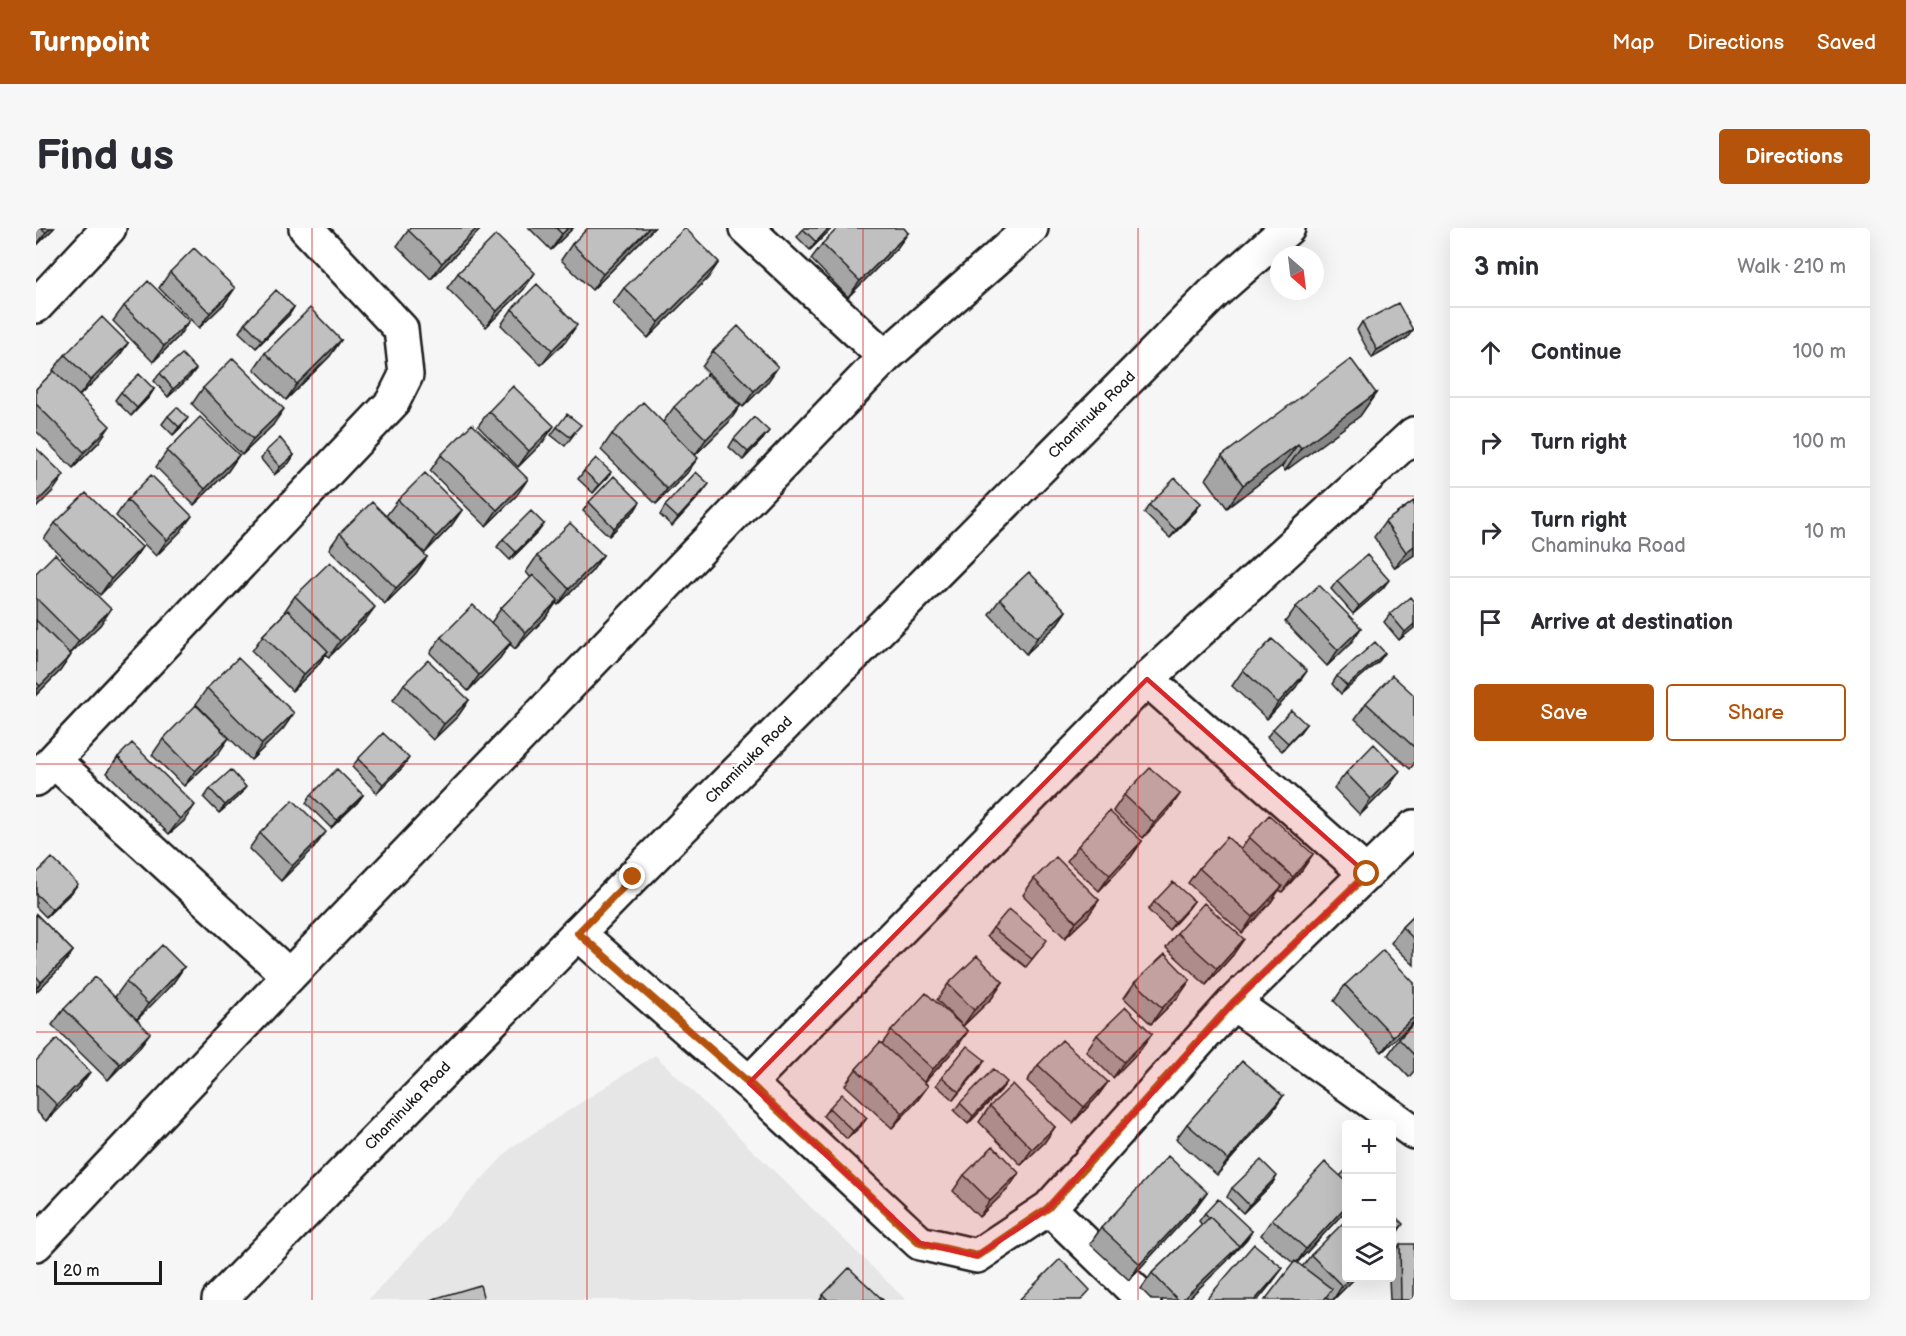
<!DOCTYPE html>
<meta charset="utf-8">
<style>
body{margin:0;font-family:"Balsamiq Sans",sans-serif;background:#f7f7f7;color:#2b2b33}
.controls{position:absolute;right:18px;bottom:18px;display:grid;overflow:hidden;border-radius:6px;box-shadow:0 6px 24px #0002}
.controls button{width:54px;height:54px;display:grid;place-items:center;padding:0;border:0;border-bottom:2px solid #e1e1e2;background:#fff;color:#2b2b33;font:30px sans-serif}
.compass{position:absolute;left:1234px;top:18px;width:54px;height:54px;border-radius:50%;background:#fff;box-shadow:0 6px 24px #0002;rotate:152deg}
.scale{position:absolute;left:18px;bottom:15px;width:108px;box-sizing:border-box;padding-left:6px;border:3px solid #1c1c1c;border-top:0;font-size:16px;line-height:21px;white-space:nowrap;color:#1c1c1c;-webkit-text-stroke:4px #fff;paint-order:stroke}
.stop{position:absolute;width:18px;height:18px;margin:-14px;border:4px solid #b45309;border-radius:50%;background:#fff}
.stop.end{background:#b45309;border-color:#fff;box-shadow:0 2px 6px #0008}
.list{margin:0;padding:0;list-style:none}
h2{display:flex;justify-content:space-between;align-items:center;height:78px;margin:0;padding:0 24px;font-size:26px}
h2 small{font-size:20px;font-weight:400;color:#7c7c81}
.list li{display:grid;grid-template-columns:39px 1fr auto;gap:18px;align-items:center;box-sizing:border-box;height:90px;padding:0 24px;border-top:2px solid #e1e1e2}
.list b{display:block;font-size:22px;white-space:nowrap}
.list p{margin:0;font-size:20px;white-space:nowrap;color:#7c7c81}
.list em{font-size:20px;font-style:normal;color:#7c7c81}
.actions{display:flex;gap:12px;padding:18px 24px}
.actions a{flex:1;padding:14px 0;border:2px solid #b45309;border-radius:6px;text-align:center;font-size:21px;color:#b45309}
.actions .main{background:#b45309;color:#fff}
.icon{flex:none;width:33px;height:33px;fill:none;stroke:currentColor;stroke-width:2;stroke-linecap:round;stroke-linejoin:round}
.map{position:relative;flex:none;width:1378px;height:1072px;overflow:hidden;border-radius:6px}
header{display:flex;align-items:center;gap:36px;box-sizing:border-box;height:84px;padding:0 30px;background:#b45309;color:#fff}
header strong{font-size:28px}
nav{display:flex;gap:33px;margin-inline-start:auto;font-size:21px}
.intro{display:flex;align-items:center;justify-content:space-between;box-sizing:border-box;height:144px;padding:0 36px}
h1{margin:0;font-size:42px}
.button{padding:15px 27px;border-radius:6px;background:#b45309;color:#fff;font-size:21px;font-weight:700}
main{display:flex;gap:36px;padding:0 36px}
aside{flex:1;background:#fff;border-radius:6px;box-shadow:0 6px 24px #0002}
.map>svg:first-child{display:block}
.built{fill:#e6e6e6}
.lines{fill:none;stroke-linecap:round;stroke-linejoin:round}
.minor-casing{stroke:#1c1c1c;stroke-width:38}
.major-casing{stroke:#1c1c1c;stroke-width:38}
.minor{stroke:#fff;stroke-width:33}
.major{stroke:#fff;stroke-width:33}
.wall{fill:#a5a5a5;stroke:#1c1c1c;stroke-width:1.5}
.shaded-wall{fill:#868686;stroke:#1c1c1c;stroke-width:1.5}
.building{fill:#c0c0c0;stroke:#1c1c1c;stroke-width:1.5}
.route{stroke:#b45309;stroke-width:8}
.marked{fill:#d62828;fill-opacity:0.2;stroke:#d62828;stroke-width:4.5;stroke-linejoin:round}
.grid{fill:none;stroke:#d62828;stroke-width:1.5;stroke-opacity:0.55}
.labels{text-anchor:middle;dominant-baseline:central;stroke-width:5;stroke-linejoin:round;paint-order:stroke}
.street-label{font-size:15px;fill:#1c1c1c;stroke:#fff}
</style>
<header>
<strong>Turnpoint</strong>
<nav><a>Map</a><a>Directions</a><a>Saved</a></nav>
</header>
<div class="intro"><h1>Find us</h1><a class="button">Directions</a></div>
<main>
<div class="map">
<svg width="1378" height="1072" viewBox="0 0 1378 1072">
<rect width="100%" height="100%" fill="#f6f6f6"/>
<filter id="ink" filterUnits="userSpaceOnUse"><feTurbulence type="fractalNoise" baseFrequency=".0167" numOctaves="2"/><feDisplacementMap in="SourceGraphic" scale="12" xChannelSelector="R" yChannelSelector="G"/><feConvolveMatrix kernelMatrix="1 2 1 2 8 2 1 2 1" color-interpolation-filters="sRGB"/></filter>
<g filter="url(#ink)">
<!-- built -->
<path class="built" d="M619,827L870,1072H332L476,919Z"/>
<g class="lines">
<!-- minor casing -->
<g class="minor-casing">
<path id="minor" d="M710,0L849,129
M0,78L73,0
M1111,451L1331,646
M18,533L253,748
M0,551L356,175L370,147L365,101L270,0
M542,705L713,855L884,1015L941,1028L1013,980L1197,775L1378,599
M1197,775L1378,904
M713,855L1111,451L1378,206
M1013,980L1108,1072
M0,1016L253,748L849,129L995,0"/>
</g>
<!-- major casing -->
<g class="major-casing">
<path id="major" d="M183,1072L597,649L1178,65L1252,0"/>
</g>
<!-- minor -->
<use href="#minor" class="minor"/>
<!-- major -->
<use href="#major" class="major"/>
</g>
<!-- wall -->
<path class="wall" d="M0,0H18L0,18Z
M374,0H446L395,51L361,18Z
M493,0H537L515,22Z
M618,0L556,62L525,32L536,16Z
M768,0H796L774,22L761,9Z
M872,5L861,20L812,69L775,31L786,16Z
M134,44L199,60L188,76L163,100L123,60Z
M422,45L488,61L450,99L411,60Z
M672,50L612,110L577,75L588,60Z
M88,78L153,93L142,109L117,134L77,93Z
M258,79L253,87L220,120L203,104L209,95Z
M476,81L530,113L505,137L465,97Z
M1326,94L1371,110L1336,130L1321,102Z
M305,112L294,128L250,172L218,141L229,125Z
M92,115L81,131L43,168L63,214L37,240L0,203V161L18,143L17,142L29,127Z
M677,123L731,155L707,179L666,139Z
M124,145L154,149L132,169L118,153Z
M167,160L237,197L206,227L156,176Z
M118,161L113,169L95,188L79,172L85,164Z
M1340,165L1324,188L1249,243L1246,238L1191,280L1170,251L1186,228Z
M704,178L693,194L659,227L651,245L620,276L565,222L576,206L627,194L638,179Z
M453,183L507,214L482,239L442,198Z
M132,188L146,198L137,207L126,196Z
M521,199L539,205L529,218L515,207Z
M698,211H727L707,232L693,219Z
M131,223L203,227L192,243L158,277L120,239Z
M230,223L258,227L253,235L238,247L225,231Z
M405,227L481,267L450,298L394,243Z
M548,243L569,252L557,265L542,251Z
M667,264L636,298L624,287L629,278Z
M91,272L145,303L120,328L80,288Z
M362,272L426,282L415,298L389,325L350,288Z
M1378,273V327L1359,340L1338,309L1349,294Z
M553,274L599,282L573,308L547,283Z
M1113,277L1160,283L1134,310L1108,285Z
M19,295L106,319L95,335L64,367L8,311Z
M508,296L502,304L474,332L461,319L467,311Z
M304,305L391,329L380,345L349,376L293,321Z
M567,327L556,343L522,377L520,375L511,388L479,421L474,416L464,430L432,463L394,425L405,409L455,395L465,380L495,350L490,344L501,328Z
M0,345L75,381L64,397L34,426L35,427L24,443L0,467Z
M1301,353L1347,360L1317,386L1295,361Z
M259,368L328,394L293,429L290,426L281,438L256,463L216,423L227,407L249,385L248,384Z
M964,371L1030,383L1019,399L990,426L953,386Z
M1378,374V400L1363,412L1348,394L1354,386Z
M1260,379L1325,400L1314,416L1291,438L1249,394Z
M1349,425L1343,433L1305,466L1296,456L1301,448Z
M1207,442L1260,459L1231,491L1196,458Z
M368,456L433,472L422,488L397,512L357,472Z
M171,460L258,485L247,501L215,532L160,476Z
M1378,467V536L1374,541L1319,491L1330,475Z
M1270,496L1264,504L1246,523L1231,509L1237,501Z
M127,511L182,526L148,558L116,527Z
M82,529L148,593L133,606L71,545Z
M322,531L367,539L341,565L316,539Z
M1364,543L1353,558L1324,587L1298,560L1310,545Z
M174,561L204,567L183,585L168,570Z
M1144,566L1133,582L1107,610L1077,583L1088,567Z
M275,567H327L321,575L295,600L270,575Z
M224,605L278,620L245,653L213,621Z
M1213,609L1277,626L1266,642L1246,664L1243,662L1235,674L1206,705L1152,655L1163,640L1205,621Z
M1106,613L1095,629L1063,663L1031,633L1042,618Z
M0,646L36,664L10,689L0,679Z
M998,651L1063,672L1052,688L1029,710L987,667Z
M1158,673L1152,681L1133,702L1112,682L1118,674Z
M0,686L37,723L26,738L0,764Z
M1378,687V737L1355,715L1366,699Z
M957,700L1005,720L990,739L951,708Z
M1141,705L1197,727L1170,757L1130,720Z
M148,739L137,755L101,791L103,820L72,852L16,797L28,781L79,769L90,754Z
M1154,752L1143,768L1115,796L1088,770L1099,754Z
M967,754L956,770L927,798L901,772L912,756Z
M1378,755V794L1346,824L1298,773L1309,757Z
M1378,795V843L1373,849L1352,827L1363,811Z
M855,803H932L921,819L889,854L892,858L881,873L856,900L809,857L820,841L846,816Z
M1116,806L1105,821L1077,850L1050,823L1061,807Z
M0,833L54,844L43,859L10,893L0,883Z
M1002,837L1072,854L1061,869L1037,895L991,853Z
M944,840L917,872L900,857L906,849Z
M965,862L932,896L918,883L924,875Z
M1247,868L1236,884L1181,947L1140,911L1151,896Z
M954,878L1019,899L1008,915L985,937L943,894Z
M793,880L825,898L811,911L787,888Z
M1311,941V981L1261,1035L1266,1039L1275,1027L1311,1050H1319L1297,1072H1293L1257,1035L1225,1007L1236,991L1304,948Z
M928,947L972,961L943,989L917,963Z
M1236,956L1207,985L1191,969L1196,960Z
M1171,964L1160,979L1093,1052L1054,1016L1065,1000Z
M1169,985L1216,1003L1191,1033L1151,1072H1116L1105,1061L1116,1045L1166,997L1163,993Z
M1364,1016L1378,1072H1354L1353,1050H1356V1028Z
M787,1067L847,1072H784Z"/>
<!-- shaded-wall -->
<path class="shaded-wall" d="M14,0H18L0,18L10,4Z
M441,0H446L395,51L406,35Z
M532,0H537L515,22L526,6Z
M613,0H618L556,62L567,46Z
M793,0H796L774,22L780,14Z
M872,5L861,20L812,69L824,53Z
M683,34L672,50L612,110L623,94Z
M499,45L488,61L450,99L461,83Z
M199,60L188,76L163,100L174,85Z
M258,79L253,87L220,120L226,112Z
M153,93L142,109L117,134L128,118Z
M541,97L530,113L505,137L516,122Z
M1377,102L1371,110L1336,130L1341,122Z
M305,112L294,128L250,172L261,156Z
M92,115L81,131L43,168L55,152Z
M742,139L731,155L707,179L718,163Z
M160,141L154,149L132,169L137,161Z
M118,161L113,169L95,188L101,180Z
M1340,165L1324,188L1249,243L1265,220Z
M704,178L693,194L659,227L670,211Z
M248,181L237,197L206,227L217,211Z
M152,190L146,198L137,207L143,199Z
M74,198L63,214L37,240L48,224Z
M518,198L507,214L482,239L493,223Z
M733,203L727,211L707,232L712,224Z
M1262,216L1246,238L1191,280L1207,257Z
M203,227L192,243L158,277L169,261Z
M258,227L253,235L238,247L244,239Z
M662,230L651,245L620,276L631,261Z
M575,244L569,252L557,265L563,257Z
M28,247L17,263L0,280V275Z
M492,251L481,267L450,298L461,282Z
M673,256L667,264L636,298L642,290Z
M604,274L599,282L573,308L578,300Z
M1165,275L1160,283L1134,310L1140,302Z
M426,282L415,298L389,325L400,309Z
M156,288L145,303L120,328L131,312Z
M508,296L502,304L474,332L480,324Z
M1378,318V327L1359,340L1370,324Z
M106,319L95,335L64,367L75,351Z
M567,327L556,343L522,377L533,361Z
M391,329L380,345L349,376L360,360Z
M1353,352L1347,360L1317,386L1323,378Z
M522,372L511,388L479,421L490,405Z
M339,379L328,394L293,429L304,413Z
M75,381L64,397L32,428L43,413Z
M1030,383L1019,399L990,426L1001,410Z
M1378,396V400L1363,412L1369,404Z
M1325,400L1314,416L1291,438L1302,422Z
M475,414L464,430L432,463L443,447Z
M292,423L281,438L256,463L267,447Z
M1349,425L1343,433L1305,466L1311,458Z
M35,427L24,443L0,467V463L4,458Z
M1271,443L1260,459L1231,491L1242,475Z
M433,472L422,488L397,512L408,496Z
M258,485L247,501L215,532L226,516Z
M1270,496L1264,504L1246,523L1252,515Z
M193,510L182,526L148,558L159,543Z
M373,530L367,539L341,565L347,556Z
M1364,543L1353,558L1324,587L1335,571Z
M210,559L204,567L183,585L189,577Z
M1144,566L1133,582L1107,610L1118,595Z
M327,567L321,575L295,600L301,592Z
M159,577L148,593L133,606L144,591Z
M290,604L278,620L245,653L256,638Z
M1106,613L1095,629L1063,663L1074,647Z
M1277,626L1266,642L1246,664L1257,649Z
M42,656L36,664L10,689L16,681Z
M1246,658L1235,674L1206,705L1217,689Z
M1063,672L1052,688L1029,710L1040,694Z
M1158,673L1152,681L1133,702L1139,694Z
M1208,711L1197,727L1170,757L1181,741Z
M37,723L26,738L0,764V761L5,754Z
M148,739L137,755L101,792L112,776Z
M1154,752L1143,768L1115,796L1126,780Z
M967,754L956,770L927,798L938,782Z
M1378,789V794L1346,824L1357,808Z
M932,803L921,819L886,857L897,841Z
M114,805L103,820L72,852L84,836Z
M1116,806L1105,821L1077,850L1088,834Z
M949,832L944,840L917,872L923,864Z
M54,844L43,859L10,893L21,877Z
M971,854L965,862L932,896L937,888Z
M1072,854L1061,869L1037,895L1048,879Z
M892,858L881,873L856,900L867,885Z
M1247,868L1236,884L1181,947L1192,932Z
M831,890L825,898L811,911L817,903Z
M1019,899L1008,915L985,937L996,921Z
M983,945L972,961L943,989L954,973Z
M1241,948L1236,956L1207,985L1213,977Z
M1171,964L1160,979L1093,1052L1104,1036Z
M1311,977V981L1259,1037L1270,1021Z
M1367,996L1356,1012V1013V1008Z
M1216,1003L1211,1011L1197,1026L1203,1018Z
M1203,1018L1191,1033L1151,1072H1146Z
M1247,1040L1235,1056L1222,1072H1219Z
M1315,1050H1319L1297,1072L1306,1058Z"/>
<!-- building -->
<path class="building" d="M5,0H14L10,4Z
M374,0H441L406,35L372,2Z
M520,0H532L526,6Z
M552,0H613L567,46L536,16Z
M649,0L683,34L623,94L588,60Z
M768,0H793L780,14L767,1Z
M802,0H868L872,5L824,53L786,16Z
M460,7L499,45L461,83L422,45Z
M158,20L199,60L174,85L134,44Z
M112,53L153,93L128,118L88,78Z
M501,56L541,97L516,122L476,81Z
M240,62L258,79L226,112L209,95Z
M1362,75L1377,102L1341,122L1326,94Z
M274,80L305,112L261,156L229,125Z
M66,89L92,115L55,152L29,127Z
M702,98L742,139L718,163L677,123Z
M146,126L160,141L137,161L124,145Z
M197,130L248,181L217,211L167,160Z
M1315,131L1340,165L1265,220L1262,216L1207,257L1186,228Z
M18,143L74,198L48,224L0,176V161Z
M103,146L118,161L101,180L85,164Z
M671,146L704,178L670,211L638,179Z
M477,158L518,198L493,223L453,183Z
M607,174L662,230L631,261L576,206Z
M141,179L152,190L143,199L132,188Z
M531,186L545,197L534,209L521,199Z
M164,189L203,227L169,261L131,223Z
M718,189L733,203L712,224L698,211Z
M436,196L492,251L461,282L405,227Z
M244,210L258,227L244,239L230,223Z
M0,220L28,247L0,275Z
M560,230L575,244L563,257L548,243Z
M660,244L673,256L642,290L629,278Z
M389,245L426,282L400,309L362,272Z
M115,247L156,288L131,312L91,272Z
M578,248L604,274L578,300L553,274Z
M1139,250L1165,275L1140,302L1113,277Z
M50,265L106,319L75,351L19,295Z
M1378,273V318L1370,324L1349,294Z
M336,274L391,329L360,360L304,305Z
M495,283L508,296L480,324L467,311Z
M534,295L567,327L533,361L501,328Z
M19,326L75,381L43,413L0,370V345Z
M1331,327L1353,352L1323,378L1301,353Z
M294,334L339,379L304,413L259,368Z
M993,344L1030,383L1001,410L964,371Z
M497,347L522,372L490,405L465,380Z
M1283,357L1325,400L1302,422L1260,379Z
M1374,369L1378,374V396L1369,404L1354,386Z
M437,377L475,414L443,447L405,409Z
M252,382L292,423L267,447L227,407Z
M0,392L35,427L4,458L0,454Z
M1236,411L1271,443L1242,475L1207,442Z
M1339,414L1349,425L1311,458L1301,448Z
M202,430L258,485L226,516L171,460Z
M392,432L433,472L408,496L368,456Z
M1356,447L1378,467V519L1330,475Z
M160,477L193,510L159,543L127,511Z
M1255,482L1270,496L1252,515L1237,501Z
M347,505L373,530L347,556L322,531Z
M96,515L159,577L144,591L82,529Z
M1338,516L1364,543L1335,571L1310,545Z
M1114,540L1144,566L1118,595L1088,567Z
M301,541L327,567L301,592L275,567Z
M195,542L210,559L189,577L174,561Z
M257,572L290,604L256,638L224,605Z
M1073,583L1106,613L1074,647L1042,618Z
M1233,587L1277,626L1257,649L1213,609Z
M1191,609L1246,658L1217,689L1163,640Z
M1020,629L1063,672L1040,694L998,651Z
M16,630L42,656L16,681L0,666V646Z
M1137,654L1158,673L1139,694L1118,674Z
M1168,675L1208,711L1181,741L1141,705Z
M973,681L1011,712L996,731L957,700Z
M0,686L37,723L5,754L0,748Z
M1378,687V711L1366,699Z
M126,717L148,739L112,776L90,754Z
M1347,722L1378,755V789L1357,808L1309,757Z
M1129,726L1154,752L1126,780L1099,754Z
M941,728L967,754L938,782L912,756Z
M59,749L114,805L84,836L28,781Z
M890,765L932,803L897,841L855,803Z
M1090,779L1116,806L1088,834L1061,807Z
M1378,795V827L1363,811Z
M21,811L54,844L21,877L0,856V833Z
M1026,812L1072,854L1048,879L1002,837Z
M844,814L892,858L867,885L820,841Z
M931,818L949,832L923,864L906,849Z
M1206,833L1247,868L1192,932L1151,896Z
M957,841L971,854L937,888L924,875Z
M977,856L1019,899L996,921L954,878Z
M806,866L831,890L817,903L793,880Z
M957,918L983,945L954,973L928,947Z
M1132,928L1171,964L1104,1036L1065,1000Z
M1225,932L1241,948L1213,977L1196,960Z
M1289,934L1311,954V977L1270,1021L1236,991Z
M1182,971L1216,1003L1203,1018L1174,989L1173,990L1169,985Z
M1356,985L1367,996L1356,1008Z
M1174,989L1203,1018L1146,1072H1142L1116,1045Z
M1311,991V1050H1315L1306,1058L1275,1027Z
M1218,1016L1247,1040L1219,1072H1170Z
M1364,1016H1378V1072H1365Z
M1024,1031L1054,1062L1045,1072H983Z
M1259,1033L1296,1061L1288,1072H1229Z
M813,1040L847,1072H792L787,1067Z
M444,1057L448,1072H394Z"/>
</g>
<g class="lines" filter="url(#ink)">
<!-- route -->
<path class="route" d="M597,649L542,705L713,855L884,1015L941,1028L1012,980L1197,775L1331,646"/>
</g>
<!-- marked area -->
<path class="marked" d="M1111,451L1331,646L1197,775L1013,980L941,1028L884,1015L713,855Z"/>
<!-- grid -->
<path class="grid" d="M276,0V1072M551,0V1072M827,0V1072M1102,0V1072M0,268H1378M0,536H1378M0,804H1378"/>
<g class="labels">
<!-- street labels -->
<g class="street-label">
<text transform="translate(1056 187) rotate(-45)">Chaminuka Road</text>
<text transform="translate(713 532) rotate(-45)">Chaminuka Road</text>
<text transform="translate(372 878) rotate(-46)">Chaminuka Road</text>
</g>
</g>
</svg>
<div class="controls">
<button>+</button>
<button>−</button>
<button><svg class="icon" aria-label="layers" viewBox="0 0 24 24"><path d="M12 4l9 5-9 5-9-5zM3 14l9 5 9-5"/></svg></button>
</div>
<svg class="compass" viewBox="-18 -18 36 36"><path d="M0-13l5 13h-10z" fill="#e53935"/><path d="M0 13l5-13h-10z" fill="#7c7c81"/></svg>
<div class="scale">20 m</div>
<div class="stop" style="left:1331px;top:646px"></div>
<div class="stop end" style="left:597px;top:649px"></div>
</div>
<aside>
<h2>3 min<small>Walk · 210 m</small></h2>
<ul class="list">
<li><svg class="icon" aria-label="ahead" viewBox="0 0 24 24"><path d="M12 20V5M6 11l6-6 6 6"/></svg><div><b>Continue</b></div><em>100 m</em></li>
<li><svg class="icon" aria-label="right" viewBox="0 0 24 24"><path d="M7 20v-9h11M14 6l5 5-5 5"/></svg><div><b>Turn right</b></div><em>100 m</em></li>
<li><svg class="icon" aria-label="right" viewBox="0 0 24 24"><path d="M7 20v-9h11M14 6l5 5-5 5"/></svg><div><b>Turn right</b><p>Chaminuka Road</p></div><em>10 m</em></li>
<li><svg class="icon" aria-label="arrive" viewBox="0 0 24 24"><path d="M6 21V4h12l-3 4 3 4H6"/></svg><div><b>Arrive at destination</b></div></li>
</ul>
<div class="actions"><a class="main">Save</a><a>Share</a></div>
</aside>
</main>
